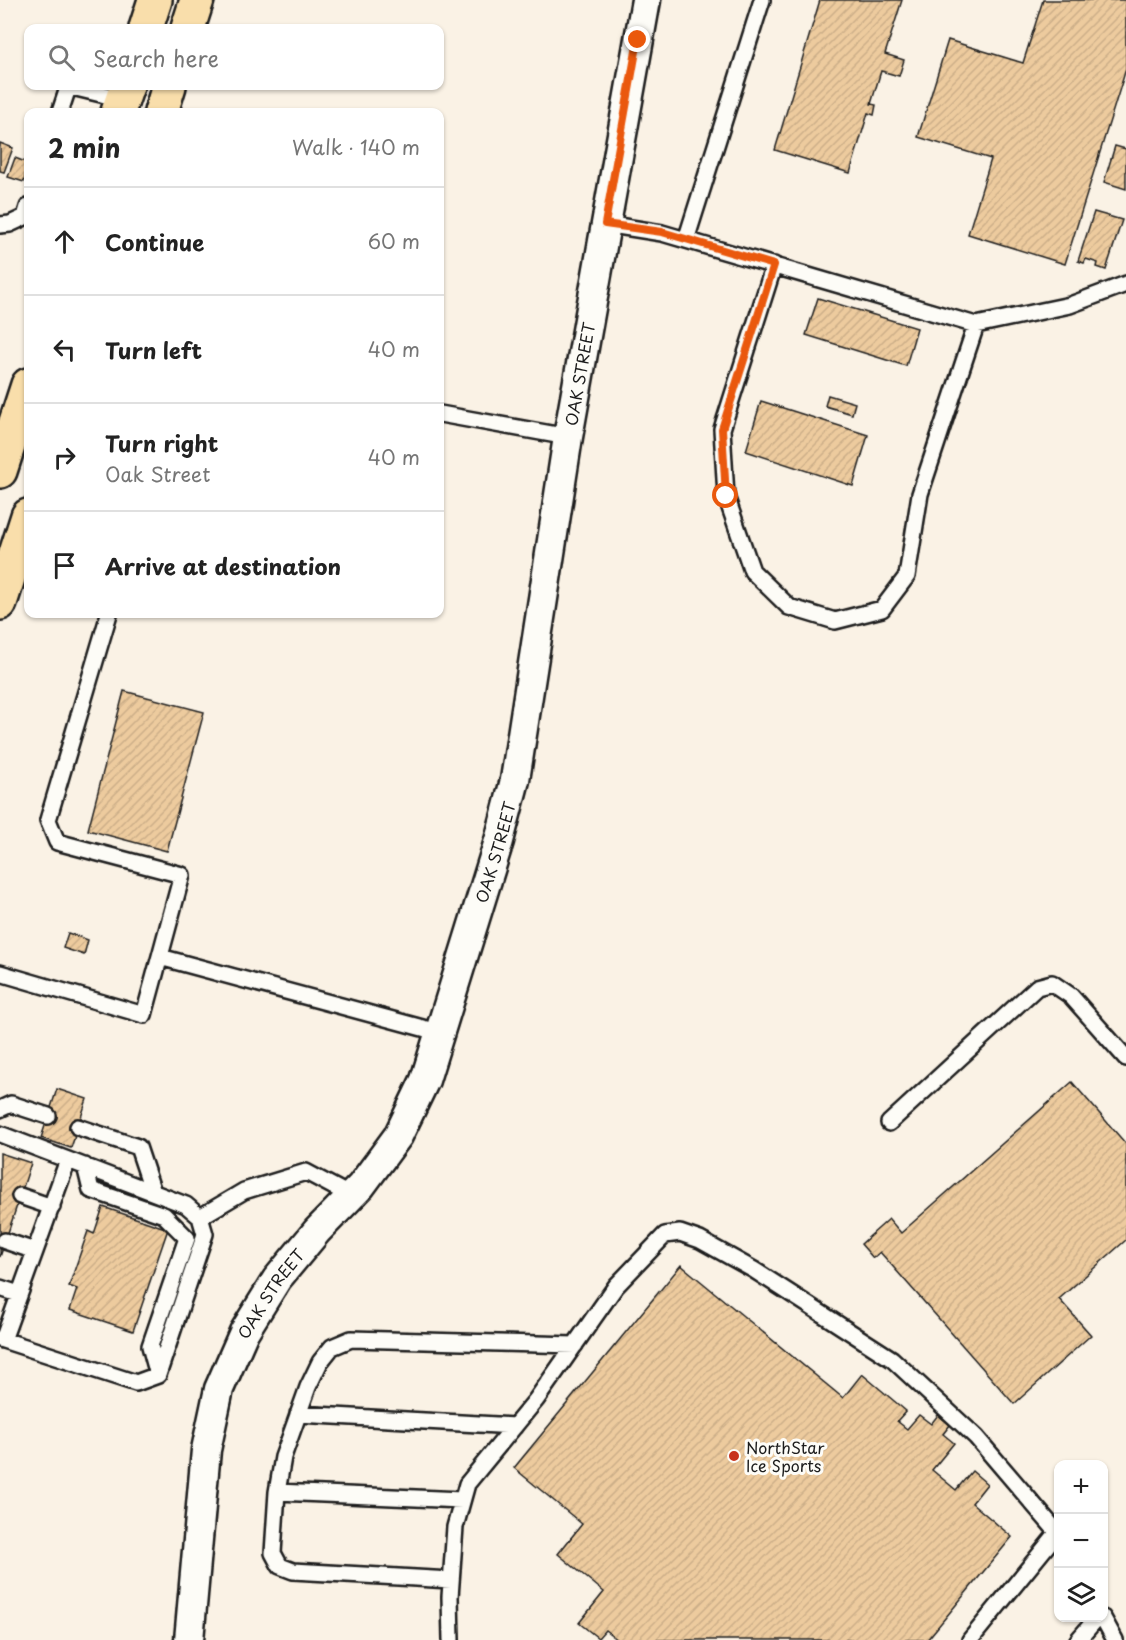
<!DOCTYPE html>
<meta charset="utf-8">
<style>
body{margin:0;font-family:"Playpen Sans",sans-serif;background:#f2f2f2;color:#222}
.controls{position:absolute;right:18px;bottom:18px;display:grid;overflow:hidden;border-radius:12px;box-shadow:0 2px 4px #0004}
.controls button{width:54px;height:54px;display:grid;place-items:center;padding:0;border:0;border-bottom:2px solid #e0e0e0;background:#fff;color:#222;font:30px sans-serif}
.stop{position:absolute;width:18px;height:18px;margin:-14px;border:4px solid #ea580c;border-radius:50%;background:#fff}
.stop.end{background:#ea580c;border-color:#fff;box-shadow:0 2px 6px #0008}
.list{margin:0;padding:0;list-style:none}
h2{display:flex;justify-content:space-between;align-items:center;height:78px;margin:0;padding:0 24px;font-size:26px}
h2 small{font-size:20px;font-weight:400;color:#767676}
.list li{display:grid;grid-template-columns:39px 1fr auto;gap:18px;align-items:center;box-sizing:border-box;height:108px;padding:0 24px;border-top:2px solid #e0e0e0}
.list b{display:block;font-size:22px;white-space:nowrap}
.list p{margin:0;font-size:20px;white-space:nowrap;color:#767676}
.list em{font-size:20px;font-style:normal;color:#767676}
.icon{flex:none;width:33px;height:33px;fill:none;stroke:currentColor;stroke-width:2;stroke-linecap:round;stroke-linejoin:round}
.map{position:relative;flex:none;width:1126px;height:1640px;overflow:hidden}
.search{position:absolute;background:#fff;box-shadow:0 2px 4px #0004;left:24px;top:24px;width:420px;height:66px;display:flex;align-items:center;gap:15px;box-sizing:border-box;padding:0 21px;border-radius:12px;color:#767676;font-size:22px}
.panel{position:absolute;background:#fff;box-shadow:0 2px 4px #0004;left:24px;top:108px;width:420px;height:510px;border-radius:12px}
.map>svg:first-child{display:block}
.building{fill:url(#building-hatch);stroke:#1c1c1c;stroke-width:1.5}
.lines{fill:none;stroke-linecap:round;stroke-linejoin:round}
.service-casing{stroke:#1c1c1c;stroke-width:20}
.minor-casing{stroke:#1c1c1c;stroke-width:33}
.trunk-casing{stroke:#1c1c1c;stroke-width:38}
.service{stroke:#fdfcf7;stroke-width:15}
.minor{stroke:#fdfcf7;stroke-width:28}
.trunk{stroke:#f9deab;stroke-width:33}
.route{stroke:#ea580c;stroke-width:8}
.poi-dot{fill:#c8321e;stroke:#fdfcf7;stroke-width:2}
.labels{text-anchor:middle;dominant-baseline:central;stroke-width:6;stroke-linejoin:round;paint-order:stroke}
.street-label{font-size:16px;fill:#1c1c1c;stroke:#fdfcf7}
.poi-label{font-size:16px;fill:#1c1c1c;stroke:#fdfcf7;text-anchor:start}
</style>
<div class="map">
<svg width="1126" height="1640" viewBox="0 0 1126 1640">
<defs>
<pattern id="building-hatch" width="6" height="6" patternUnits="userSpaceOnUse" patternTransform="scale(1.5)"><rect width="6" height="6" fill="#edcb9e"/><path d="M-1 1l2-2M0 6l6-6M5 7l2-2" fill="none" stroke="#cbae88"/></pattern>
</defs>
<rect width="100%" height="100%" fill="#faf2e5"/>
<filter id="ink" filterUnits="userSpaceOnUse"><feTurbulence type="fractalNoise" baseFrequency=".0167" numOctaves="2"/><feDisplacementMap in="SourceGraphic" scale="12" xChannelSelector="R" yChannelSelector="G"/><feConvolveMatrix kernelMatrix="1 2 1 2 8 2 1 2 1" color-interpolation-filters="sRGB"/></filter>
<g filter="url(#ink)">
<!-- building -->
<path class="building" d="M820,0H902L885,54L904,60L899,76L881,71L871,104L876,105L874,115L868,113L850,173L775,150Z
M1043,0H1126V69L1065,264L968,234L991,159L918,137L948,40L1023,63Z
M0,143L13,148L4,172L0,171Z
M1115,146L1126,149V189L1104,182Z
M15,158L28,163L24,182L8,177Z
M1094,212L1122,220L1106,270L1097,267L1098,263L1086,259L1084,263L1078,261Z
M818,298L917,328L906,366L806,335Z
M828,395L855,403L852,414L825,406Z
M761,401L868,435L853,486L746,451Z
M124,691L204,712L167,851L88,830Z
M68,933L88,940L84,955L63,948Z
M1072,1082L1126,1144V1240L1059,1299L1091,1335L1014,1404L880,1252L873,1258L861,1244L889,1219L901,1233Z
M57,1089L87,1099L71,1148L41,1138Z
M0,1153L31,1163L0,1257Z
M103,1207L168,1229L133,1331L70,1310L77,1289L69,1286L88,1231L94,1234Z
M681,1265L843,1398L862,1374L906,1411L897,1421L907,1429L919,1415L931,1424L938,1415L950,1425L943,1434L954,1443L932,1470L956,1490L972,1471L987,1484L972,1503L1012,1537L927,1640H618L605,1630L598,1638L579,1623L604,1592L558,1554L582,1524L514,1468Z"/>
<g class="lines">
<!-- service casing -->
<g class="service-casing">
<path id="service" d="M60,112L67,91L72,87L122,99
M605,224L662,233L976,325L1070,305L1126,284
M0,225L10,224L25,217L28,207
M686,240L762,0
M774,265L722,429L726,496L752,571L789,607L835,621L882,609L907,576L920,494L976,325
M440,414L568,437
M160,957L441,1033
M0,973L144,1015L182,875L57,842L48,820L109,614
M0,1109L11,1104L48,1116
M889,1123L1037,987L1052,983L1071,996L1126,1058
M78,1127L138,1147L153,1192
M0,1134L186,1205L200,1217L205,1234L158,1375L136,1383L0,1339
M85,1166L91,1190L164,1215L187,1238L150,1346L158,1375
M20,1196L52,1207
M200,1217L244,1191L306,1172L351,1196
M5,1241L35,1251
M0,1288L19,1294
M3,1340L68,1160
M298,1414L515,1426
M277,1492L462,1500
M451,1580L293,1571L280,1566L273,1553L277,1492L283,1457L308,1387L320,1362L332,1347L351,1339L575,1345
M1103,1618L1115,1640
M451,1640L450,1597L455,1527L467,1484L536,1400L616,1286L665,1235L680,1233L700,1240L754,1270L892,1359L976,1437L1058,1533
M970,1640L1058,1532
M1078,1640L1097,1618"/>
</g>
<!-- minor casing -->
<g class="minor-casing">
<g id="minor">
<path id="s1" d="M189,1640L206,1450L219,1389L244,1332L277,1279L317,1231L361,1186L398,1136L425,1080L499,841L515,780L568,437L646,0"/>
</g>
</g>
<!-- trunk casing -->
<g class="trunk-casing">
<path id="trunk" d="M146,28L155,0
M188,28L197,0
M118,112L127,86
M161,112L169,86
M0,471L28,385
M0,603L28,516"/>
</g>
<!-- service -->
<use href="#service" class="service"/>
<!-- minor -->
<use href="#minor" class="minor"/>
<!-- trunk -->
<use href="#trunk" class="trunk"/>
</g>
</g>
<g class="lines" filter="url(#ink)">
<!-- route -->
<path class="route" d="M638,40L605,224L662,232L774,265L722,429L726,496"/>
</g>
<!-- markers -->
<circle class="poi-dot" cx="734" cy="1456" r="6"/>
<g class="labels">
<!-- street labels -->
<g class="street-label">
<text stroke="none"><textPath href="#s1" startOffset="1352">OAK STREET</textPath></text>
<text stroke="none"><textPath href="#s1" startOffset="866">OAK STREET</textPath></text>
<text stroke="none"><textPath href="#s1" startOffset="362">OAK STREET</textPath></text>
</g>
<!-- poi labels -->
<g class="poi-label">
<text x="746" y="1447">NorthStar<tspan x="746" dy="18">Ice Sports</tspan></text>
</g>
</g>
</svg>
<div class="controls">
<button>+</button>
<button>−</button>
<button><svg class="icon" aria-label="layers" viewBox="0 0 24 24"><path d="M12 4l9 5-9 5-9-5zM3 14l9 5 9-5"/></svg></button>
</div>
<div class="stop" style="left:726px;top:496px"></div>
<div class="stop end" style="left:638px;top:40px"></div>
<div class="search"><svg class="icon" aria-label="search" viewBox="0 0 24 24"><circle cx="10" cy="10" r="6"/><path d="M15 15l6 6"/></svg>Search here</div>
<section class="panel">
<h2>2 min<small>Walk · 140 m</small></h2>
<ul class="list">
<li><svg class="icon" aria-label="ahead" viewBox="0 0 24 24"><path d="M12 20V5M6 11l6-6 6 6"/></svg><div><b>Continue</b></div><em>60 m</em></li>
<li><svg class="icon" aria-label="left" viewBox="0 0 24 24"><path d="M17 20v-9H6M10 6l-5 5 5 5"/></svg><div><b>Turn left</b></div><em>40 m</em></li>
<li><svg class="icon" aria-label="right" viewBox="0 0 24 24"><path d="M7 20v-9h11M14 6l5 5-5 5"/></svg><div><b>Turn right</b><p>Oak Street</p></div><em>40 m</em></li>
<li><svg class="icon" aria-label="arrive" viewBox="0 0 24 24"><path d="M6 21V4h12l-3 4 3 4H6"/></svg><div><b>Arrive at destination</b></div></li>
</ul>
</section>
</div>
